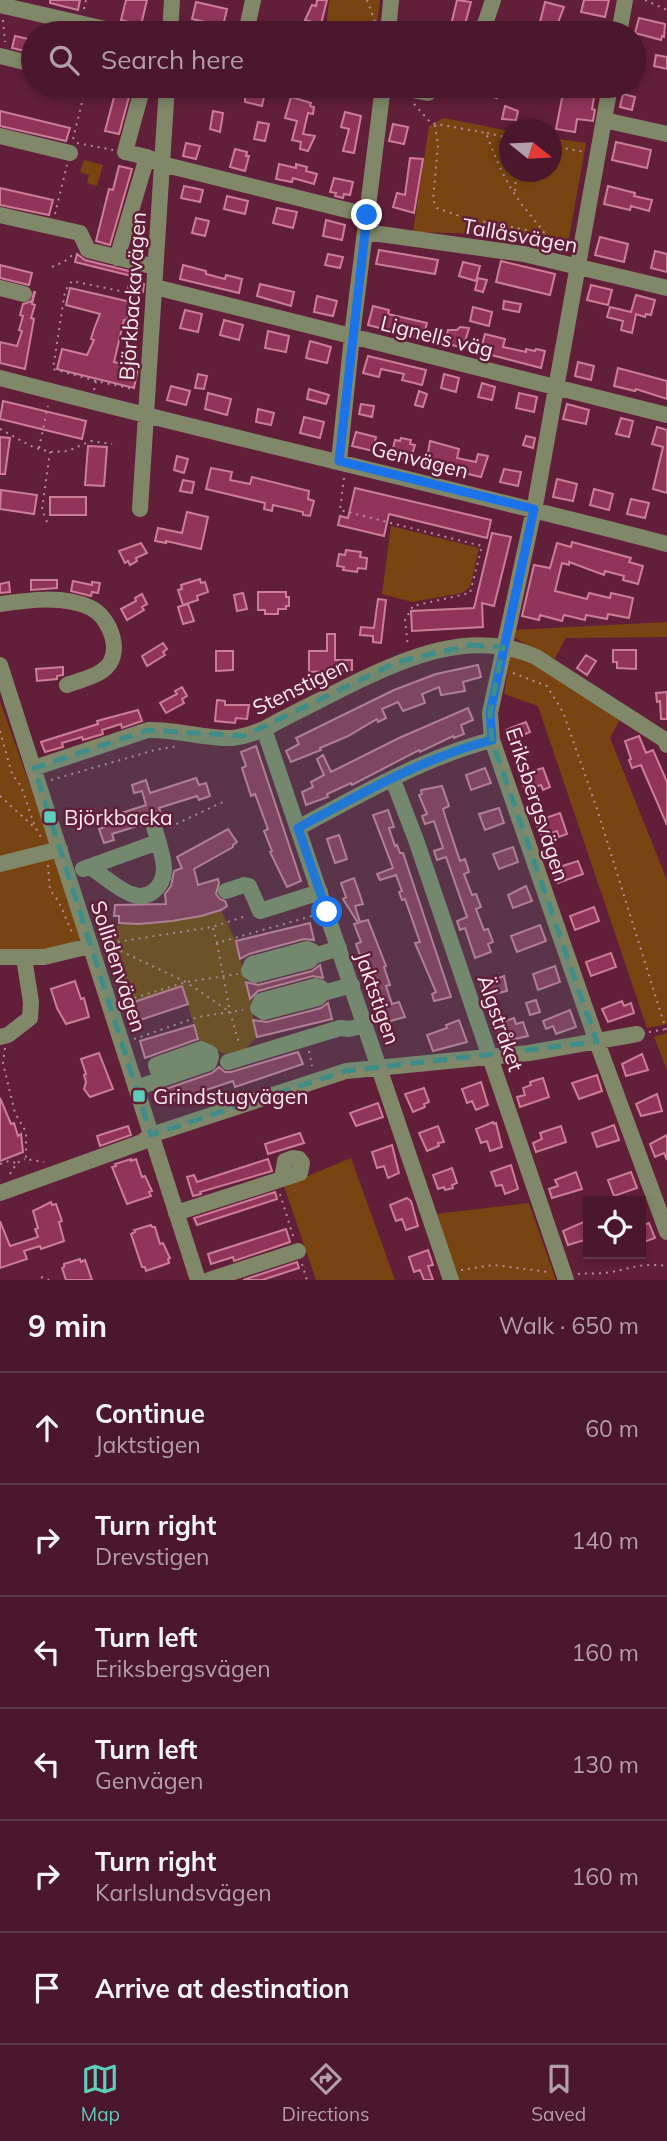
<!DOCTYPE html>
<meta charset="utf-8">
<style>
body{margin:0;font-family:Mulish,sans-serif;background:#512034;color:#f1f3f6}
.controls{position:absolute;right:21px;bottom:21px;display:grid;overflow:hidden;border-radius:0px;box-shadow:0 4px 10px #0003}
.controls button{width:63px;height:63px;display:grid;place-items:center;padding:0;border:0;border-bottom:2px solid #613648;background:#4a172c;color:#f1f3f6;font:35px sans-serif}
.compass{position:absolute;left:499px;top:119px;width:63px;height:63px;border-radius:50%;background:#4a172c;box-shadow:0 4px 10px #0003;rotate:108deg}
.stop{position:absolute;width:21px;height:21px;margin:-16px;border:5px solid #1a73e8;border-radius:50%;background:#fff}
.stop.end{background:#1a73e8;border-color:#fff;box-shadow:0 2px 7px #0008}
.list{margin:0;padding:0;list-style:none}
h2{display:flex;justify-content:space-between;align-items:center;height:91px;margin:0;padding:0 28px;font-size:30px}
h2 small{font-size:23px;font-weight:400;color:#b29fa9}
.list li{display:grid;grid-template-columns:46px 1fr auto;gap:21px;align-items:center;box-sizing:border-box;height:112px;padding:0 28px;border-top:2px solid #613648}
.list b{display:block;font-size:26px;white-space:nowrap}
.list p{margin:0;font-size:23px;white-space:nowrap;color:#b29fa9}
.list em{font-size:23px;font-style:normal;color:#b29fa9}
.icon{flex:none;width:38px;height:38px;fill:none;stroke:currentColor;stroke-width:2;stroke-linecap:round;stroke-linejoin:round}
.map{position:relative;flex:none;width:667px;height:1280px;overflow:hidden}
.search{position:absolute;background:#4a172c;box-shadow:0 4px 10px #0003;left:21px;right:21px;top:21px;height:77px;display:flex;align-items:center;gap:18px;box-sizing:border-box;padding:0 24px;border-radius:38px;color:#b29fa9;font-size:26px}
.sheet{height:763px;background:#4a172c}
nav{display:flex;justify-content:space-around;align-items:center;box-sizing:border-box;height:98px;border-top:2px solid #613648;background:#4a172c;font-size:19px;color:#b29fa9}
nav a{display:grid;justify-items:center;gap:4px}
nav .on{color:#5dceb9}
.map>svg:first-child{display:block}
.green{fill:#784411}
.building{fill:#903559;stroke:#cc7e97;stroke-width:2}
.lines{fill:none;stroke-linecap:round;stroke-linejoin:round}
.path{stroke:#b48b9a;stroke-width:2;stroke-dasharray:2 5;stroke-linecap:butt}
.minor{stroke:#818869;stroke-width:16}
.route{stroke:#1a73e8;stroke-width:9}
.marked{fill:#3e8d88;fill-opacity:0.2;stroke:#3e8d88;stroke-width:5;stroke-dasharray:14 9;stroke-linejoin:round}
.poi-dot{fill:#5dceb9;stroke:#621f3a;stroke-width:2.5}
.labels{text-anchor:middle;dominant-baseline:central;stroke-width:5;stroke-linejoin:round;paint-order:stroke}
.street-label{font-size:21px;fill:#fceaef;stroke:#621f3a}
.poi-label{font-size:21px;fill:#fceaef;stroke:#621f3a;text-anchor:start}
</style>
<div class="map">
<svg width="667" height="1280" viewBox="0 0 667 1280">
<rect width="100%" height="100%" fill="#621f3a"/>
<!-- green -->
<path class="green" d="M329,0H380L376,33H326Z
M444,118L509,131L510,172H552V138L586,143L569,238L564,245L518,235L413,232L429,126Z
M84,160L103,165L97,186L87,183L89,175L80,172Z
M391,526L479,548L470,587L462,593L412,602L382,594Z
M667,622V637L566,638L554,660L515,638L513,630Z
M514,654L534,662L620,719L610,738L667,880V1024L647,1028L538,706L504,694L510,658Z
M0,701L57,862L81,940L40,953L0,950Z
M221,910L236,941L250,999L257,1037L245,1049L225,1054L199,1042L182,986L128,1004V994L108,930C126,919 152,924 173,921C189,919 205,915 221,910Z
M667,1033V1070L654,1037Z
M351,1158L395,1280H316L284,1186Z
M529,1203L556,1280H459L435,1214Z"/>
<!-- building -->
<path class="building" d="M50,0H80L78,10L50,3Z
M126,0H147L141,25L121,20Z
M317,0H327L321,24L305,20L312,5L316,6Z
M457,0L471,2L464,28L451,25Z
M584,0H609L605,17L581,12Z
M196,2L227,9L223,26L192,19Z
M545,2L564,7L555,30L539,26Z
M639,18L665,24L664,37L662,36L661,40L635,33Z
M507,22L521,26L520,33H504Z
M275,24L301,30V33H273Z
M15,36L33,40V53L12,48Z
M656,55L667,57V69L654,66Z
M117,86H132L119,134L105,131Z
M245,86H256L255,90L265,92L262,106L245,102Z
M472,86H500L497,98L471,92Z
M581,86H596L592,109L595,110L593,121L577,119L575,132L556,129L564,88L580,91Z
M623,94L635,97L632,110L620,107Z
M291,97L311,103L310,106L314,107L313,114L308,113L303,134L315,136L308,151L300,149L301,142L292,140L297,121L285,118Z
M505,106L518,111L516,120L502,119Z
M0,111L70,128L66,141L0,126Z
M213,111L223,113L220,132L210,129Z
M345,112L361,116L354,153L343,151L349,129L341,127Z
M258,122L269,124L265,141L254,139Z
M393,124L408,127L404,144L389,141Z
M616,142L651,150L647,168L612,160Z
M186,143L200,146L196,159L183,156Z
M235,149L247,152L246,156H249L245,171L230,167Z
M410,158L423,159L414,213L393,207L397,193L405,195Z
M279,164L296,168V164L307,167L306,171L317,174L314,184L293,178L292,182L276,179Z
M119,166L132,169L110,245L96,241L109,189L113,190Z
M334,178L353,182L350,195L344,194L343,198L335,196L336,193L330,192Z
M184,186L203,190L200,202L181,198Z
M608,186L635,193L634,196L652,200L649,211L631,206L630,210L604,204Z
M0,188L53,200L49,215L0,205Z
M227,196L248,201L245,214L224,209Z
M277,208L297,212L293,228L273,223Z
M196,218L209,221L205,236L192,233Z
M326,220L345,225L342,240L323,236Z
M600,237L628,244L624,262L595,255Z
M379,250L438,260L435,274L376,264Z
M655,251L667,254V272L651,268Z
M77,254L85,260L137,273L136,277L75,262Z
M328,254L343,257L340,268L325,265Z
M501,261L555,274L550,295L496,282Z
M463,262L480,266L476,281L459,276Z
M0,265L32,273L29,285L0,278Z
M183,265L206,271V274L225,279L226,275L242,279L239,293L180,279Z
M478,278L487,280L483,292L475,290Z
M130,281L144,284L143,292L128,288Z
M260,284L294,292L291,306L257,296Z
M591,285L612,290L608,305L587,300Z
M70,288L131,302L127,320H124L114,362L138,368L134,388L57,369L62,349L87,355L94,340L91,339L94,329L100,314L66,305Z
M34,292H35L32,304L35,305L31,318L34,319L25,369L0,363V342L17,346L22,331L19,330L23,316L20,315L23,304L32,301Z
M636,295L655,300L651,315L646,314L645,317L636,314L632,333L621,330L623,321L607,317L610,307L631,312Z
M317,296L337,301L333,316L314,312Z
M504,301L521,304L519,312L503,309Z
M373,306L389,310L388,314L427,323L423,339L368,325Z
M473,307L492,312L489,326L470,321Z
M185,310L202,314L198,332L180,328Z
M224,320L243,325L239,340L220,335Z
M460,327L469,328L463,348L445,343L448,330H457Z
M268,331L289,336L286,352L265,348Z
M485,334L505,339L503,347L526,352V349L535,351L536,349L545,351L541,368L480,352Z
M310,341L331,347L327,363L306,358Z
M368,356L426,370L422,385L402,380L404,374L381,369L379,377L363,373Z
M578,362L594,366L591,380L575,376Z
M618,368L667,381V399L636,389L635,391L614,386Z
M198,374L207,376L204,389L195,388Z
M444,374L459,378L456,392L441,388Z
M482,383L495,387L492,400L478,397Z
M171,386L190,391L186,405L167,400Z
M309,389L329,395L326,404L307,399Z
M419,391L427,394L423,407L415,405Z
M208,393L231,399L227,415L205,409Z
M519,393L537,397L534,412L516,408Z
M3,401L86,421L82,439L0,419Z
M361,404L374,406L372,417L359,414Z
M567,404L589,410L586,424L563,419Z
M258,409L274,413L271,425L256,422Z
M304,417L324,422L320,438L300,433Z
M621,418L633,421L629,437L616,434Z
M657,427L667,430V493L653,489L663,447L652,444Z
M356,432L376,437L373,451L352,446Z
M526,436L535,438L533,448L523,445Z
M0,437L10,438L5,474H0Z
M401,438L411,440L410,444L415,445L410,461L391,456L395,440L400,441Z
M430,441L459,449L457,458L476,462L478,454L488,456L481,477L426,464Z
M88,446L107,447L104,486L85,485Z
M177,456L188,459L184,473L174,470Z
M211,468L232,472L230,480L250,484L252,477L309,491L308,499L314,501L310,516L303,515V512L273,505L272,511L264,509L265,503L206,489Z
M504,469L521,472L518,486L500,482Z
M557,479L577,484L573,501L553,497Z
M183,480L194,482L192,493L180,491Z
M355,488L491,520L487,538L389,514L384,536L338,525L340,516L348,518Z
M594,489L613,494L609,510L590,505Z
M1,490L37,495L34,514L0,509Z
M50,497H86V515H50Z
M631,499L649,503L645,518L627,514Z
M187,512L208,517L201,549L166,541V543L155,541L158,528L182,533Z
M492,533L511,537L494,606L482,603L483,627L412,631L411,611L474,608Z
M572,542L631,558L629,562L643,566L638,584L623,580L624,576L605,571L604,575L569,562V565L562,563L555,591L587,599L589,593L610,598L611,593L633,598L629,618L608,614L607,619L586,615L585,620L564,615L562,621L540,615L539,620L522,616L534,565L550,568L557,543L571,547Z
M141,543L147,553L136,558L137,561L130,565L128,561L125,563L119,551Z
M346,550L361,552L360,557L367,558L366,569L358,568L357,572L343,570L344,567L337,566L339,554L345,555Z
M200,579L201,583L205,582L208,592L197,596L198,600L183,605L178,590L182,589L181,585Z
M31,580H57V588L31,590Z
M73,581L92,585V582L100,583L98,593L92,592L91,596L71,591Z
M9,582L10,592L0,593V584Z
M258,592H286V597H289V606H286V609H278V614H265V610H258Z
M243,593L247,609L237,611L234,595Z
M142,594L147,604L142,607L144,610L127,620L121,609L136,601L135,598Z
M378,599L386,600L381,643L373,642V636L360,635L361,627L374,628Z
M188,604L194,621L183,624L178,607Z
M327,634H335V660H352V670L309,672V651H327Z
M163,643L167,649L163,652L165,655L147,666L142,656Z
M613,650H636V669L617,668V662H613Z
M216,651H233V670L216,671Z
M586,655L596,661L587,675L577,668Z
M478,665L481,677L463,682L465,691L441,695L439,687L422,694L425,703L403,711L398,702L382,709L386,718L378,722L377,719L348,736L320,748L321,750L291,762L286,751L299,744L296,738L394,690L436,674Z
M63,667V675L57,676V679L37,681L36,669Z
M182,687L187,696L182,699L184,703L166,713L160,703L177,694L175,691Z
M667,692V719H661L660,701L657,702L656,693Z
M217,700L225,701V705H249L247,719L236,718L235,723L215,721Z
M468,708L473,720L461,725L464,734L454,738L453,736L420,752L419,750L352,785L351,783L327,794L328,797L306,805L302,792L313,787L311,782L324,775L317,759L323,755L331,772L399,738Z
M138,710L142,721L122,728L121,724L102,730L103,734L83,740L82,737L62,743L63,747L45,752L41,742L98,724L97,721Z
M526,722L530,732L510,741L506,730Z
M639,736L646,753L653,750L667,782V825L641,765L632,768L629,760L631,759L625,741Z
M256,746L301,881L287,887L270,852L272,851L264,831L268,829L255,794L251,796L242,768L246,766L241,752Z
M485,768L491,783L471,790L466,775Z
M543,768L550,787L543,790L541,785L525,790L521,778L523,774Z
M196,778L199,785L206,783L210,796L199,800L197,796L159,808L163,818L150,817L144,824L112,834L114,840L104,843L99,829L105,827L103,819L146,805L142,791L134,793L132,785L146,780L150,793Z
M442,786L449,806L443,809L446,819L460,861L465,859L469,872L464,874L472,895L476,894L481,907L476,909L484,930L488,929L493,942L488,944L491,952L475,958L465,928L460,930L457,921L467,917L446,857L437,860L434,851L443,848L434,821L425,824L422,816L427,814L419,795L422,794L421,790Z
M499,808L504,823L485,830L479,814Z
M388,810L394,827L389,828L395,846L397,845L400,853H403L451,997L434,1001L432,994L436,992L415,943L420,942L405,899L402,900L399,892L402,891L396,875L380,880L377,874L393,868L373,815Z
M560,813L567,834L559,837L557,831L542,836L533,817L541,814L543,819Z
M228,829L237,842L233,845V847L194,869L198,885L218,879L219,883L216,894L220,899L225,901L227,906L221,910L201,916L172,921L139,924L119,923V916H114L115,905L166,904L165,894L171,886L174,871L182,868L177,857Z
M339,835L347,859L335,863L327,839Z
M513,847L518,862L499,869L493,854Z
M578,861L583,874L558,883L553,869Z
M354,878L363,904L355,906L360,922L368,920L386,966L384,967L390,985L386,986L392,1004L399,1002L405,1017L390,1021L391,1025L381,1028L375,1012L379,1011L376,1003L379,1002L372,983L374,982L372,974L365,953L360,955L356,944L361,942L354,924L358,923L343,899L346,897L341,883Z
M526,886L532,901L513,908L508,895Z
M594,907L599,921L575,930L570,916Z
M310,923L314,940L304,939L249,954L240,959L236,941Z
M540,925L546,941L517,952L511,936Z
M611,953L616,967L591,976L586,962Z
M320,965L323,978L313,976L258,991L250,999L246,982L258,985L312,971Z
M555,966L560,982L538,990L533,974Z
M504,976L507,991L485,996L481,984Z
M75,981L81,999L84,998L89,1017L66,1024L57,1008L51,989Z
M182,986L188,1004L134,1022L128,1004Z
M536,1000L540,1012L530,1015L526,1003Z
M622,1001L624,1006L631,1003L634,1013L608,1022L602,1009Z
M328,1003L332,1019L257,1037L253,1020L267,1022L321,1008Z
M570,1010L576,1027L556,1034L553,1026L546,1029L543,1021Z
M514,1018L516,1024L523,1022L528,1036L502,1042L496,1024Z
M459,1020L467,1042L433,1051L427,1035L447,1028L446,1025Z
M194,1025L198,1039L145,1058L140,1041Z
M298,1052L303,1064L235,1087L233,1081L161,1105L157,1092L212,1073L219,1067L225,1072H231Z
M99,1053L113,1089L90,1097L84,1089L86,1082L84,1075L86,1074L81,1059Z
M642,1054L648,1070L626,1076L622,1064Z
M597,1075L602,1091L579,1099L572,1083Z
M543,1078L549,1097L520,1107L517,1097L525,1095L523,1088L531,1085L530,1082Z
M481,1082L488,1105L476,1110L472,1101L467,1103L462,1089Z
M424,1088L429,1102L424,1104L425,1107L413,1112L405,1094Z
M657,1094L662,1111L641,1116L636,1104Z
M0,1098L11,1124L14,1123L18,1136L21,1134L23,1152L0,1161Z
M378,1103L383,1117L356,1126L350,1113Z
M493,1122L494,1124L496,1123L502,1147L490,1151L487,1141L481,1143L476,1129Z
M614,1125L619,1140L597,1147L592,1133Z
M128,1126L131,1135L100,1146L97,1136Z
M438,1126L444,1142L438,1143L439,1146L427,1151L419,1133Z
M561,1126L566,1142L536,1152L533,1143L542,1139L540,1133Z
M300,1133L304,1143L268,1154L265,1144Z
M667,1135V1160L664,1153L655,1157L650,1144Z
M392,1145L399,1173L388,1178L384,1166L377,1168L372,1152Z
M131,1159V1161L136,1159L142,1177L145,1176L152,1191L149,1192L151,1196L127,1204L112,1167L116,1166L115,1164Z
M268,1159L272,1171L200,1192L201,1194L193,1196L187,1177L194,1175L197,1182Z
M511,1165L518,1189L505,1194L502,1185L496,1186L491,1172Z
M452,1168L457,1183L452,1185L453,1188L445,1190L444,1187L438,1189L433,1175Z
M576,1172L582,1189L552,1198L549,1189L558,1186L555,1180Z
M631,1172L637,1188L614,1196L608,1180Z
M275,1192L277,1199L197,1225L194,1218Z
M407,1198L411,1201L418,1226L406,1230L402,1219L396,1221L390,1205Z
M51,1202L52,1205L56,1204L62,1221L59,1222L64,1241L41,1249L40,1246L24,1251L27,1259L0,1268V1221L10,1246L35,1238L38,1237L35,1229L38,1228L33,1211Z
M588,1220V1239L568,1245L563,1231Z
M649,1223L655,1238L641,1243V1226Z
M151,1225L152,1227H155L160,1244L163,1243L170,1258L168,1259L169,1263L146,1271L145,1267H142L131,1234L135,1232L134,1230Z
M286,1229L290,1242L234,1261L233,1257L211,1264L208,1254Z
M428,1250L433,1265L428,1266L433,1280H424L420,1270L414,1272L409,1257Z
M80,1259L81,1262L85,1260L92,1280H66L62,1268L64,1267V1264Z
M297,1262L299,1268L262,1280H243Z"/>
<g class="lines">
<!-- path -->
<path class="path" d="M367,0L375,22
M645,0L667,10
M84,9L86,0
M3,20L5,42
M414,104L431,123L486,133C494,154 502,175 514,193C526,213 543,226 552,247
M435,125L438,145L433,200L437,208L465,218L537,232L546,236
M487,133L510,138
M73,139L86,86
M77,143L113,150
M552,146L585,152
M515,191L516,172
M55,214L67,165
M52,267L65,261L75,253
M96,381L53,369L65,291L72,281L139,295
M94,390L96,381L133,389
M0,429L33,447L50,452L68,451L91,441L112,444
M39,448L48,406
M344,478L340,510L482,546L470,593L413,606L405,620L408,647
M47,522L42,509L50,452
M513,673L547,686L563,712L597,809L667,1033
M0,731L12,774L21,786L35,827L41,837
M51,780L155,750L178,746
M0,796L33,826
M170,827L225,801
M48,865L50,890L59,902L73,935
M213,928L217,943L312,916
M217,943L230,1012L239,1043
M104,944L212,927L246,916
M108,945L186,982L230,1012
M121,1002L186,982L238,974
M649,1032L667,1029
M134,1039L198,1017L243,1010
M5,1048L3,1063L15,1113L26,1132V1159L44,1162
M309,1051L312,1066
M0,1164L9,1161L16,1163
M10,1174L17,1163L25,1159
M280,1194L294,1239
M302,1264L307,1280
M461,1270L494,1265L549,1272
M578,1274C589,1273 601,1274 612,1272C634,1267 644,1263 667,1266
M41,1277L49,1280"/>
<!-- minor -->
<path class="minor" d="M0,5L123,33
M170,33L172,0
M246,33L253,0
M388,33L391,0
M478,33L485,24L493,0
M619,33L625,0
M0,56L33,64
M143,86L125,152L147,157L162,164L367,215
M390,86L428,93L434,86
M610,86L536,500L490,713L492,740L597,1042L667,1232
M604,120L667,134
M0,136L70,153
M0,215L80,233L88,250L155,267
M365,232L524,254L667,288
M117,258L147,157
M155,287L667,415
M0,288L24,294
M0,378C222,436 445,486 667,544
M339,461L352,336L383,86
M140,509L167,86
M0,604C28,600 64,595 91,608C111,618 125,656 102,671C92,678 77,681 67,685
M0,665L198,1280
M264,729L451,1280
M34,768L148,730C176,729 204,739 232,738C243,737 254,733 264,729C291,714 319,701 346,687C404,658 472,628 536,657L665,740L667,745
M393,780L416,840L566,1280
M298,828C357,796 427,756 492,740
M0,864L60,849
M90,867C103,875 117,889 131,894C148,901 163,888 164,870C164,857 158,840 154,827
M83,869L158,842
M226,891L244,885L249,886L260,911L320,892
M314,956L309,961L255,975L249,971L252,964L307,949L312,951L314,956L339,948
M0,957H44L90,946
M323,993L318,998L264,1012L258,1008L261,1001L316,986L321,988L323,993L352,985
M0,1037L8,1035L30,1018L31,1002L24,958
M228,1062L340,1028L349,1029L365,1025
M136,1088L209,1063L211,1057L210,1053L201,1049L156,1065L161,1079
M0,1193L142,1142L151,1135L346,1071L529,1053L637,1034
M176,1213L282,1179L285,1161L293,1158L299,1159L302,1163L300,1173L282,1179
M209,1280L298,1251"/>
</g>
<g class="lines">
<!-- route -->
<path class="route" d="M327,912L298,828C358,795 425,757 492,740L490,713L534,509L339,461L367,215"/>
</g>
<!-- marked area -->
<path class="marked" d="M470,645L503,647L490,713L492,740L597,1042L346,1071L151,1135L34,768L148,730L244,736L397,662Z"/>
<!-- markers -->
<g class="poi-dot">
<rect x="43" y="810" width="14" height="14" rx="3.5"/>
<rect x="132" y="1089" width="14" height="14" rx="3.5"/>
</g>
<g class="labels">
<!-- street labels -->
<g class="street-label">
<text transform="translate(520 235) rotate(10)">Tallåsvägen</text>
<text transform="translate(132 296) rotate(-86)">Björkbackavägen</text>
<text transform="translate(437 336) rotate(14)">Lignells väg</text>
<text transform="translate(420 459) rotate(14)">Genvägen</text>
<text transform="translate(300 686) rotate(-26)">Stenstigen</text>
<text transform="translate(538 804) rotate(72)">Eriksbergsvägen</text>
<text transform="translate(119 966) rotate(72)">Sollidenvägen</text>
<text transform="translate(378 998) rotate(71)">Jaktstigen</text>
<text transform="translate(501 1023) rotate(71)">Älgstråket</text>
</g>
<!-- poi labels -->
<g class="poi-label">
<text x="64" y="817">Björkbacka</text>
<text x="153" y="1096">Grindstugvägen</text>
</g>
</g>
</svg>
<div class="controls">
<button><svg class="icon" aria-label="locate" viewBox="0 0 24 24"><circle cx="12" cy="12" r="6"/><path d="M12 2v4M12 18v4M2 12h4M18 12h4"/></svg></button>
</div>
<svg class="compass" viewBox="-18 -18 36 36"><path d="M0-13l5 13h-10z" fill="#e53935"/><path d="M0 13l5-13h-10z" fill="#b29fa9"/></svg>
<div class="stop" style="left:327px;top:912px"></div>
<div class="stop end" style="left:367px;top:215px"></div>
<div class="search"><svg class="icon" aria-label="search" viewBox="0 0 24 24"><circle cx="10" cy="10" r="6"/><path d="M15 15l6 6"/></svg>Search here</div>
</div>
<section class="sheet">
<h2>9 min<small>Walk · 650 m</small></h2>
<ul class="list">
<li><svg class="icon" aria-label="ahead" viewBox="0 0 24 24"><path d="M12 20V5M6 11l6-6 6 6"/></svg><div><b>Continue</b><p>Jaktstigen</p></div><em>60 m</em></li>
<li><svg class="icon" aria-label="right" viewBox="0 0 24 24"><path d="M7 20v-9h11M14 6l5 5-5 5"/></svg><div><b>Turn right</b><p>Drevstigen</p></div><em>140 m</em></li>
<li><svg class="icon" aria-label="left" viewBox="0 0 24 24"><path d="M17 20v-9H6M10 6l-5 5 5 5"/></svg><div><b>Turn left</b><p>Eriksbergsvägen</p></div><em>160 m</em></li>
<li><svg class="icon" aria-label="left" viewBox="0 0 24 24"><path d="M17 20v-9H6M10 6l-5 5 5 5"/></svg><div><b>Turn left</b><p>Genvägen</p></div><em>130 m</em></li>
<li><svg class="icon" aria-label="right" viewBox="0 0 24 24"><path d="M7 20v-9h11M14 6l5 5-5 5"/></svg><div><b>Turn right</b><p>Karlslundsvägen</p></div><em>160 m</em></li>
<li><svg class="icon" aria-label="arrive" viewBox="0 0 24 24"><path d="M6 21V4h12l-3 4 3 4H6"/></svg><div><b>Arrive at destination</b></div></li>
</ul>
</section>
<nav>
<a class="on"><svg class="icon" aria-label="map" viewBox="0 0 24 24"><path d="M3 6l6-2 6 2 6-2v14l-6 2-6-2-6 2zM9 4v14M15 6v14"/></svg>Map</a>
<a><svg class="icon" aria-label="directions" viewBox="0 0 24 24"><path d="M12 3l9 9-9 9-9-9zM9 14v-3h6M13 9l2 2-2 2"/></svg>Directions</a>
<a><svg class="icon" aria-label="saved" viewBox="0 0 24 24"><path d="M7 4h10v16l-5-4-5 4z"/></svg>Saved</a>
</nav>
